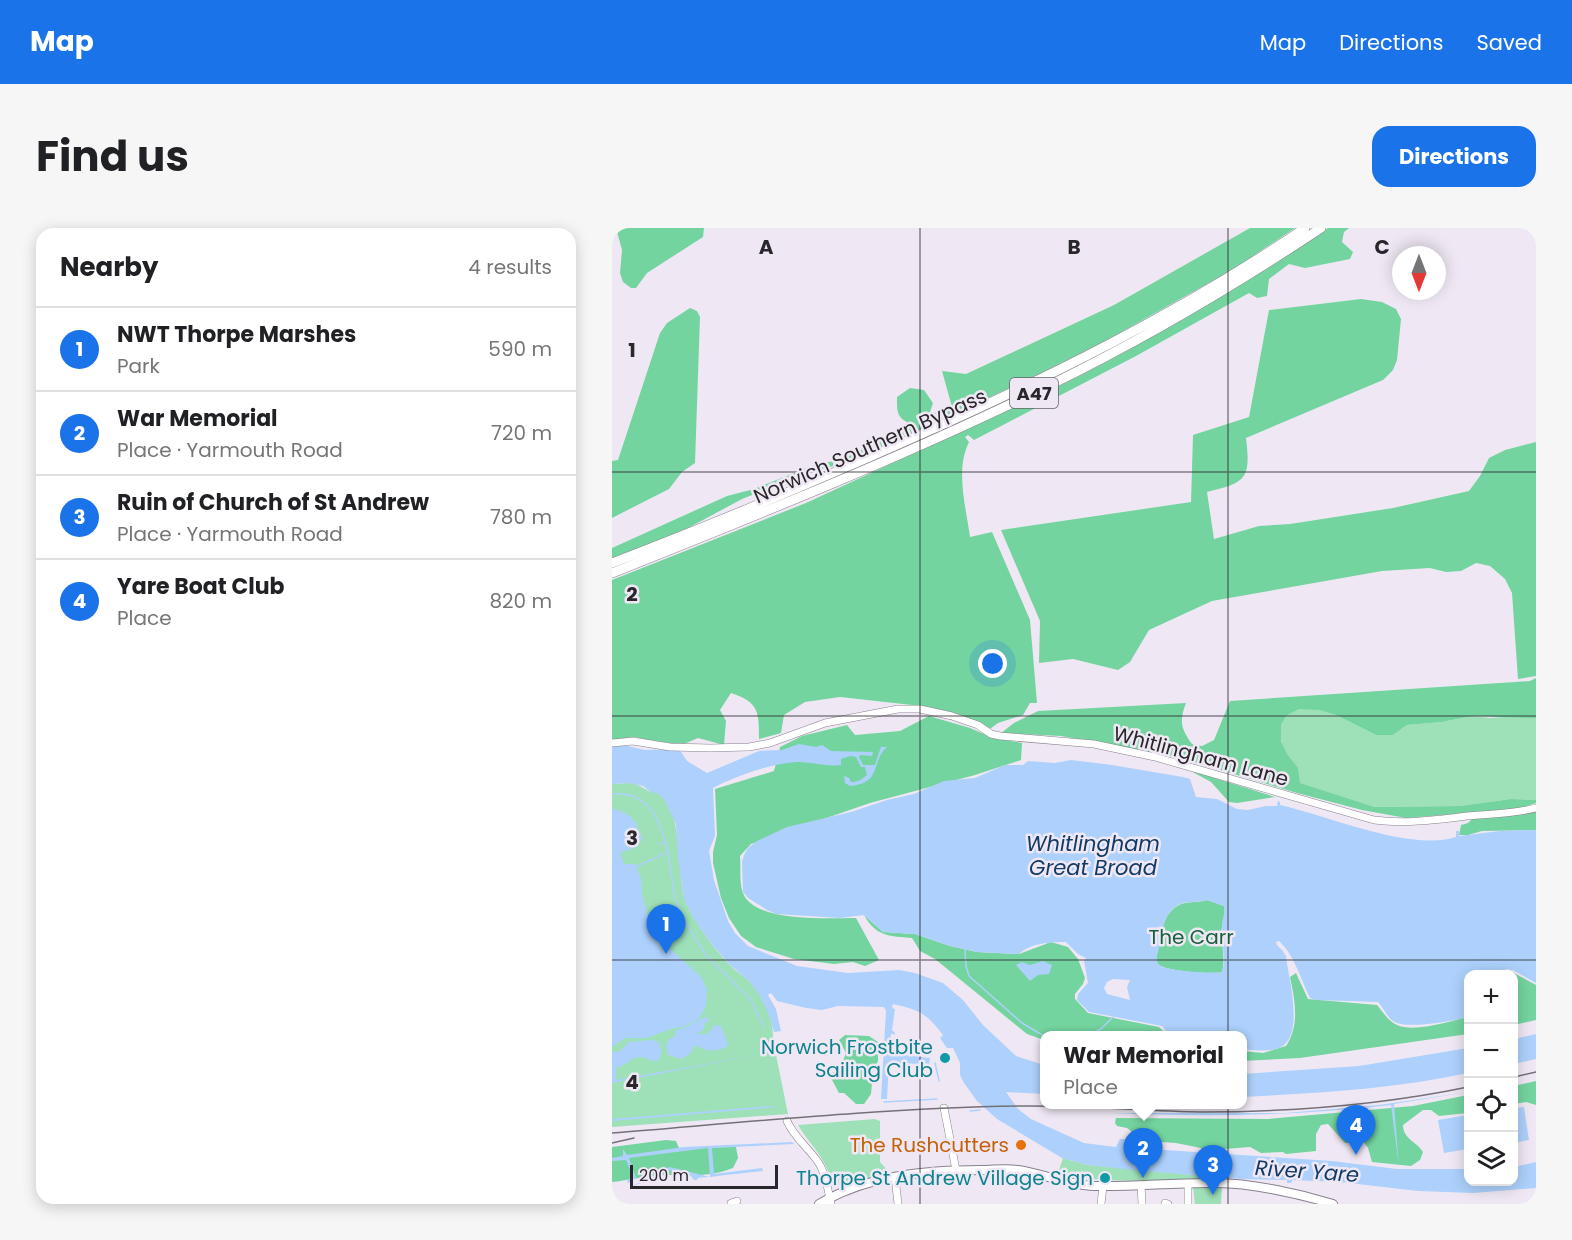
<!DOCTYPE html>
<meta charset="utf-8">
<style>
body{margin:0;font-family:Poppins,sans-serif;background:#f6f6f6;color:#202124}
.controls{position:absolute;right:18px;bottom:18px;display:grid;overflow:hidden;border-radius:12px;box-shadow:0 3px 15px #0003}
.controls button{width:54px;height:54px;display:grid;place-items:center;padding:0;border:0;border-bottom:2px solid #e0e0e0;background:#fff;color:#202124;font:30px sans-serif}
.compass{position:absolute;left:780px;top:18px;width:54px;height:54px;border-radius:50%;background:#fff;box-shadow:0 3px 15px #0003;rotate:180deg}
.scale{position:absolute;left:18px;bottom:15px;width:148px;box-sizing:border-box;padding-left:6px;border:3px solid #2a272c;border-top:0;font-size:16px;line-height:21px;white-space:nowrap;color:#2a272c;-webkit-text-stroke:4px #efe8f4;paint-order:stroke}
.you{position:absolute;left:381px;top:436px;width:21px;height:21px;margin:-15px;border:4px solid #fff;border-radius:50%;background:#1a73e8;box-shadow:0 0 0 9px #1a73e833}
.badge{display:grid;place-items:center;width:39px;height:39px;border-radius:50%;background:#1a73e8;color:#fff;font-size:20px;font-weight:700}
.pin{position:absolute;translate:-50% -50px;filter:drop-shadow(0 2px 3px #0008)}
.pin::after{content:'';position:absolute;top:32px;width:21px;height:18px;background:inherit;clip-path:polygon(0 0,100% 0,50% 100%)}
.popup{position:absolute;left:428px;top:803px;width:207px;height:78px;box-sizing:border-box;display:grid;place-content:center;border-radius:12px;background:#fff;filter:drop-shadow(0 2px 4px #0005);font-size:20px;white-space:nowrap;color:#757577}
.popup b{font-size:22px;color:#202124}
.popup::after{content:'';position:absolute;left:50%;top:100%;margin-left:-12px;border:12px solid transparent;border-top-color:#fff}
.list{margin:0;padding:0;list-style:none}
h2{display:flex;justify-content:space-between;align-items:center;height:78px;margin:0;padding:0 24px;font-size:26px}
h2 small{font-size:20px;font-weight:400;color:#757577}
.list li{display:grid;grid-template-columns:39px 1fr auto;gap:18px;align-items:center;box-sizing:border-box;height:84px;padding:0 24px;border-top:2px solid #e0e0e0}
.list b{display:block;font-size:22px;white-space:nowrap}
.list p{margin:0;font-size:20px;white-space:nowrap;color:#757577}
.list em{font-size:20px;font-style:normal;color:#757577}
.icon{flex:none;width:33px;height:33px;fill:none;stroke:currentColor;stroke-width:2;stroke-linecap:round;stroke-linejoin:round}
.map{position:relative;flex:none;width:924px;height:976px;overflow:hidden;border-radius:18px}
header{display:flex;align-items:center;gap:36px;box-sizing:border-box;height:84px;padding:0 30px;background:#1a73e8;color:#fff}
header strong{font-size:28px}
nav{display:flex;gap:33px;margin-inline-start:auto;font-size:21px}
.intro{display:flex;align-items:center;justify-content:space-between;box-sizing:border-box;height:144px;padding:0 36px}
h1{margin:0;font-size:42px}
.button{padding:15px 27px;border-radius:18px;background:#1a73e8;color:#fff;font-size:21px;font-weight:700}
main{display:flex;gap:36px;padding:0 36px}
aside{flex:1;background:#fff;border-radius:18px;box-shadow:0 3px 15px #0003}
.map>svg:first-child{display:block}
.green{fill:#9ee1b9}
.forest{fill:#74d49f}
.water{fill:#add1fc;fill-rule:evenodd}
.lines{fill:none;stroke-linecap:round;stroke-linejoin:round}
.stream{stroke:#add1fc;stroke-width:1.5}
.minor-casing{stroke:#89818d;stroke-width:8}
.major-casing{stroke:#89818d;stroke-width:10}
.highway-casing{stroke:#89818d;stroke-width:10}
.minor{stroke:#fff;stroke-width:7}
.major{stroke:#fff;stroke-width:8}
.highway{stroke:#fff;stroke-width:9}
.rail{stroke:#747077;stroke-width:1.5}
.grid{fill:none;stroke:#2a272c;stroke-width:1.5;stroke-opacity:0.55}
.culture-dot{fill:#0f9aa8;stroke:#efe8f4;stroke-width:2}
.food-dot{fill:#e8710a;stroke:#efe8f4;stroke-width:2}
.labels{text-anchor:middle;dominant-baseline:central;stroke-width:5;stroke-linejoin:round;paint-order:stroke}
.shield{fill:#efe8f4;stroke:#656168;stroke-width:1.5}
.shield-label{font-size:18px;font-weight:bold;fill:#2a272c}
.street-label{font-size:20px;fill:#2a272c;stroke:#efe8f4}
.park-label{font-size:20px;fill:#17603d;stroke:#efe8f4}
.culture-label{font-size:20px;fill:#0d838f;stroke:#efe8f4;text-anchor:end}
.food-label{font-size:20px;fill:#c56008;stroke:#efe8f4;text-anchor:end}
.water-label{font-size:21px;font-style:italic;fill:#113a66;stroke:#efe8f4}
.grid-label{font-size:20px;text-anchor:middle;font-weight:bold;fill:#2a272c;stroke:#efe8f4;stroke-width:5;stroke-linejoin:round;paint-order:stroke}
</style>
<header>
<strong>Map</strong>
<nav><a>Map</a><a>Directions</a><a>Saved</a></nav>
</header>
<div class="intro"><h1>Find us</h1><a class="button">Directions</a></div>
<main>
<aside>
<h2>Nearby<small>4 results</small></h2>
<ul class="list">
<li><span class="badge">1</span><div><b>NWT Thorpe Marshes</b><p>Park</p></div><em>590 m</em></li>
<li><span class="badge">2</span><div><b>War Memorial</b><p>Place · Yarmouth Road</p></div><em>720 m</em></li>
<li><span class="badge">3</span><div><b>Ruin of Church of St Andrew</b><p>Place · Yarmouth Road</p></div><em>780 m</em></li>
<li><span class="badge">4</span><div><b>Yare Boat Club</b><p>Place</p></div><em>820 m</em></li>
</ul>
</aside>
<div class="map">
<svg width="924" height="976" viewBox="0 0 924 976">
<rect width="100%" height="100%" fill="#efe8f4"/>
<!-- green -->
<path class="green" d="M687,481H708L724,487L764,507H781L795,497L830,494L860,488L878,490L903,488L922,489L924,490V572L899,571L847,578L763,579L687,555C680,539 658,504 674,488C678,485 683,483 687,481Z
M17,555C27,556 29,559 37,563C40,564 43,564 46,565C73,579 63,650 75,677C86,699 101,719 117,736C122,742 129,746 135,751C151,766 162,791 161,812L176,886L0,899V556Z
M263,891L268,893V934L278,945L227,958L225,945L217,946C211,927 196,914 186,897Z
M451,930L476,937L605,949L604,952C552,950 497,958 446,945Z
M581,958L610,959L609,976H583Z"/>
<!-- forest -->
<path class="forest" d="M4,0H92L91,9L35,45L24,60H19L11,54L8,45L10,22Z
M638,0H683L620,42L463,130L240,233L192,246L130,271L65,306L0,333V320L115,268L142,261L205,236L229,232L293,200L295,194C284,189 285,180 285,169L298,160L312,162L321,175L317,187L340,179L330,143L354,146L502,77Z
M716,0H737L732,4L730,14L741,24L738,31L693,40L677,36L657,51L655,68L645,70L637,65L524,128L362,212L356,207L353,209L357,214C343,242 354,279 358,309L380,304L418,392L425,475H418L411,487L386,495L378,501L355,489L318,479L228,469L193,474L172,487L169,505L147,511C147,484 147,474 119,465L108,482L114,493L112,517L86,510L72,516L47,514L23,509L0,512V352L194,275L449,157L494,134Z
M749,71L770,74L784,81L789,91L785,132L781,142L771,152L634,210C639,251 634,255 595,264L602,311L647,298L678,296L781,280L857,263L868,248L877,230L893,222L924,214V448L906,451L900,365L893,351L878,338L864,335L849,343L834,344L818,340L770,343L600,373L537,402L518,434L506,442L461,431L427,435L428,393L389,302L579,274L581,207L637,189L657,82Z
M78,80L85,83L88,89L83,235L70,244L57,261L0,290V233L6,232L48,105L55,95Z
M924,450V490L860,488L830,494L795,497L781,507H764L724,487L708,482L687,481L674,488L669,497V513L675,526L686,540L688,555L763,579L847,578L899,571L924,572V575L906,581L794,590L750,582L685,565L565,529L449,508L389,505L402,495L426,483L574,475C567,493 569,501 580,516L590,518L602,512L618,473L918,453Z
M317,488L358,500L381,510L410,515L409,532L363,547L258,575L139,616L128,628C129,639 127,655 131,665C142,695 218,690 244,690L267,732L253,738L241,734L222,736L182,731L144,719L129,708L117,690L109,670L101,635V624L105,607L103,561L162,543L168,519L190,508L235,497L243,507L288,503Z
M577,542L663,569L625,575L617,574L599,554Z
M924,582V602L870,603L856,607H847L849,597L856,595L861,590Z
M595,672L612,678C614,685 611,691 610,698C608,714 614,728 610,744C602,747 551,743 546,736C543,731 545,727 546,722C550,705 550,686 567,677C574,673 586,675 595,672Z
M252,687L271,704L303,706L338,718L365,724L407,726L439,714L456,719L466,731L473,750L471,756L463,766V771L476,785L547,799L555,807L432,808V812L415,806L323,731L308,723L300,710C278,708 264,709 252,687Z
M894,744H900L924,757V792L902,797V746H890Z
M684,745L696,771L765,777C771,784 776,793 785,797C803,805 838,793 856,789V806L688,830L630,833V823L651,825L674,818C688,797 683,773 678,749Z
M233,807L257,808L266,814V833L261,842L259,866L252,876H244L232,865H227L219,850L221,844L226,845L232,840L231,833L234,825L227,812Z
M924,853V877L914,874L902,876V858Z
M856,867V885L827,888L819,882H811L791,897C791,911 804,913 811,924L808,932L799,938L760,934L756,920L749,910L742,911L737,915H733L716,896L709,897L704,906V923L674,926L671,924L649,925L638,919L599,922L564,915L533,913L515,900L505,898L503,895L504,890L656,891L801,878Z
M54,912L64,913L67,920L124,919L126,930L121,940C99,949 80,947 56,947C38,947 18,952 0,954V919Z"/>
<!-- water -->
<path class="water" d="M187,516L204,519L210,517L219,523L261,524L260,528L248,527L247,529L251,537H263L269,519H275C258,534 271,555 238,558L233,555L232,548L237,550L239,554C246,554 249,552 255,547L253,539H249L244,529L238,528L229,531V537C215,539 200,534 186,534C160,535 123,548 101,560L103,608L97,623L102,652L116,693L123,705L136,718L185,738L236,745L287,742L303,745L331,755L351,772L371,797L404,828L432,837V866L394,864L406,881L419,891L472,915L504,919L508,911H521L523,920L720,933L785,941H856V954H902V939L924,934V960L861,965L806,963L728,954L681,952L679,955H675V952L628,951L521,942L476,937L450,930L385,891L365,873L352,855L348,847V835L341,820H335L328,810L331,807C314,785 308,782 281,776L280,780L283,781L280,802L283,805L282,807L279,805L278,825L318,830L317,837L277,834L275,871H269L274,783L272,779L226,778L210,782L194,780L165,773L159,765L156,767L164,781L169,803L162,804L157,787L148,768L137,753L118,737L98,714L82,691L72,671L66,630L64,596L53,573L47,566L39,564L31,558L17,555L0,556V519L11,517L33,522L62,521L69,524L75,533L95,545L147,523L170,522Z
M459,532L500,537L571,549L578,551L584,569L605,571L625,581L636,582L654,578H665L666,573L668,574V577C715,587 798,624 844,609V603H847V608L888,603L924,602V755L901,742L894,741L889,746H856V789C841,793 794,802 781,793C774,788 772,780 766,774L704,772L698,770C688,750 683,728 667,713L664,714L665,717L670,722L674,728C676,748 694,809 667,820C656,824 641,822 630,821V808L558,807L550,798L477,784L465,772L466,766L476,755L472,733L474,730L466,726L454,714C438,714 419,715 407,726L365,724L338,718L303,706L271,704L252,687L228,690L164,686L155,682L136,670L131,664L130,634L132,627L136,620L145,613L175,599L239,584L275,572L302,566L332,553L363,550L393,537H411L416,533L443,535ZM595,672L612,678C614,685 610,691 610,698C608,714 615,728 610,744C603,746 552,743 547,737C542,731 546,726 547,720C550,704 551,684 568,676C575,673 586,675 595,672ZM501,751L518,752L515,759L518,772L495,766L492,760L495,754Z
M3,581C21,588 24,592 30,611L25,619L8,625L12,636H23L29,650L30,667L38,694L53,716L89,749L95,761L94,778L87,791L71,799L58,801L36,810H13L0,819V582Z
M431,733L440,737L437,746L426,747L418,753L404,737L410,734L418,737Z
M97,789L96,794L92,796V801L85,806H95L103,797L109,798L116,817L111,821L96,823L83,817L78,826L69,831L56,827L54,819L56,812L63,808V803C76,800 84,791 97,789Z
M924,806V831L902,836V811Z
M40,812L47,814C50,821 50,827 46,833C39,834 32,828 26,829C18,831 13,838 4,840V852L150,826L0,855V824L8,823L17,814Z
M856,820V845C782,861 706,865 630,869V846L747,838Z
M856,864L782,876L787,939L779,877C685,888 593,889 498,885H674L767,877Z
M158,878L166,879L0,893V891Z
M912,879L917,912L902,915V880Z
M856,887V921L832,925L826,892Z
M180,914L182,916L100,920L102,946L150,940L151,943L86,950L85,952H82L78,947L59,942L52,944L45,950L20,958L43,948L52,941L58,939L98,949L96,920L17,930L24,950L16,955L15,952L21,949L14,932L0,933V930L11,928V921L15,927L72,919Z"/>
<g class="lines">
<!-- stream -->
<path class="stream" d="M0,566C38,563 49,593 56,624L24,639
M47,616L53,614
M56,624L63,670L72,692L94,727L139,772L152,799
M353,722L354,738L357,748L410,795L432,808
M474,808L489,801L501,789
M323,835L327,853
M272,874L325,871
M358,883L368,882"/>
<!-- minor casing -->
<g class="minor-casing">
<path id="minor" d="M0,515L21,513L58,519L98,520L137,519L158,515L213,495L286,481H308L340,488L366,497L379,506L388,508L482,516L543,529L762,592C794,596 823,592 855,588C878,586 901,586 924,580
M332,880L344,942
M175,893C184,913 201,923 209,939C215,951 216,963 219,976
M283,949L286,976
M576,956V976
M529,957L530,976
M119,975L125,973
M553,975L556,976
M489,976L491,958"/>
</g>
<!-- major casing -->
<g class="major-casing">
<path id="major" d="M207,976C256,947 314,942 370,942C382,942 394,940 406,942C432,946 456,957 482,958C523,959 564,954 605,955C639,955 688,966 721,976"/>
</g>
<!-- highway casing -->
<g class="highway-casing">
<path id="highway" d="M0,335C99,297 197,256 294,213C432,152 568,85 693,0
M0,345C148,286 296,227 438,157C532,111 622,58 709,0"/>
</g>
<!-- minor -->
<use href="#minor" class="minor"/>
<!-- major -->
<use href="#major" class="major"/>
<!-- highway -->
<use href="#highway" class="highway"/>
<!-- rail -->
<path class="rail" d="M902,849L924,844
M0,905C136,894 272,880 408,878C469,877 529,883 590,884C679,884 769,877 856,859
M0,915L22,910"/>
</g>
<!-- grid -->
<path class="grid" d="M308,0V976M616,0V976M0,244H924M0,488H924M0,732H924"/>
<!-- markers -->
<g class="culture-dot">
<circle cx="333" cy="830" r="6"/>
<circle cx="493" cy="950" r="6"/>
</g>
<circle class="food-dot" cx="409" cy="917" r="6"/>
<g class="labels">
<!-- shield labels -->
<rect class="shield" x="398" y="150" width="48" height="30" rx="4.5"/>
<g class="shield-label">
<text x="422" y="165">A47</text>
</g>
<!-- street labels -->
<g class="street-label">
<text transform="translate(258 218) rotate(-24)">Norwich Southern Bypass</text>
<text transform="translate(589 528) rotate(15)">Whitlingham Lane</text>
</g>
<!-- park labels -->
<g class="park-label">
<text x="579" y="709">The Carr</text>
</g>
<!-- culture labels -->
<g class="culture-label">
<text x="321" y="819">Norwich Frostbite<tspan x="321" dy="23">Sailing Club</tspan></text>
<text x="481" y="950">Thorpe St Andrew Village Sign</text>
</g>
<!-- food labels -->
<g class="food-label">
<text x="397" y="917">The Rushcutters</text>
</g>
<!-- water labels -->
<g class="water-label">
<text x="481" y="615">Whitlingham<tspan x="481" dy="24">Great Broad</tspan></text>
<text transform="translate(695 943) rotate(4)">River Yare</text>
</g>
</g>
<g class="grid-label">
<text x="154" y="26">A</text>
<text x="462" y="26">B</text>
<text x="770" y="26">C</text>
<text x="20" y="129">1</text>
<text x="20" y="373">2</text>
<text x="20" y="617">3</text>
<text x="20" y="861">4</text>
</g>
</svg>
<div class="controls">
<button>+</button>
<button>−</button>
<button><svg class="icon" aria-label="locate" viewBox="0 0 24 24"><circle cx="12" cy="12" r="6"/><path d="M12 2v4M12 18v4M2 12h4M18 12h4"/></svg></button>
<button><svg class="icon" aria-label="layers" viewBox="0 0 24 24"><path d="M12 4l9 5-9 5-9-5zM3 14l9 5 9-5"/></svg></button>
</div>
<svg class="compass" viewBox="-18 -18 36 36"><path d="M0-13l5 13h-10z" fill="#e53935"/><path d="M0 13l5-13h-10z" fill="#757577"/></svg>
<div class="scale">200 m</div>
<div class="you"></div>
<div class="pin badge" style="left:54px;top:726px">1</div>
<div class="pin badge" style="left:531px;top:950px">2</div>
<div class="popup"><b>War Memorial</b>Place</div>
<div class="pin badge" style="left:601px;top:967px">3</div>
<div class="pin badge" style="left:744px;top:927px">4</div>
</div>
</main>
